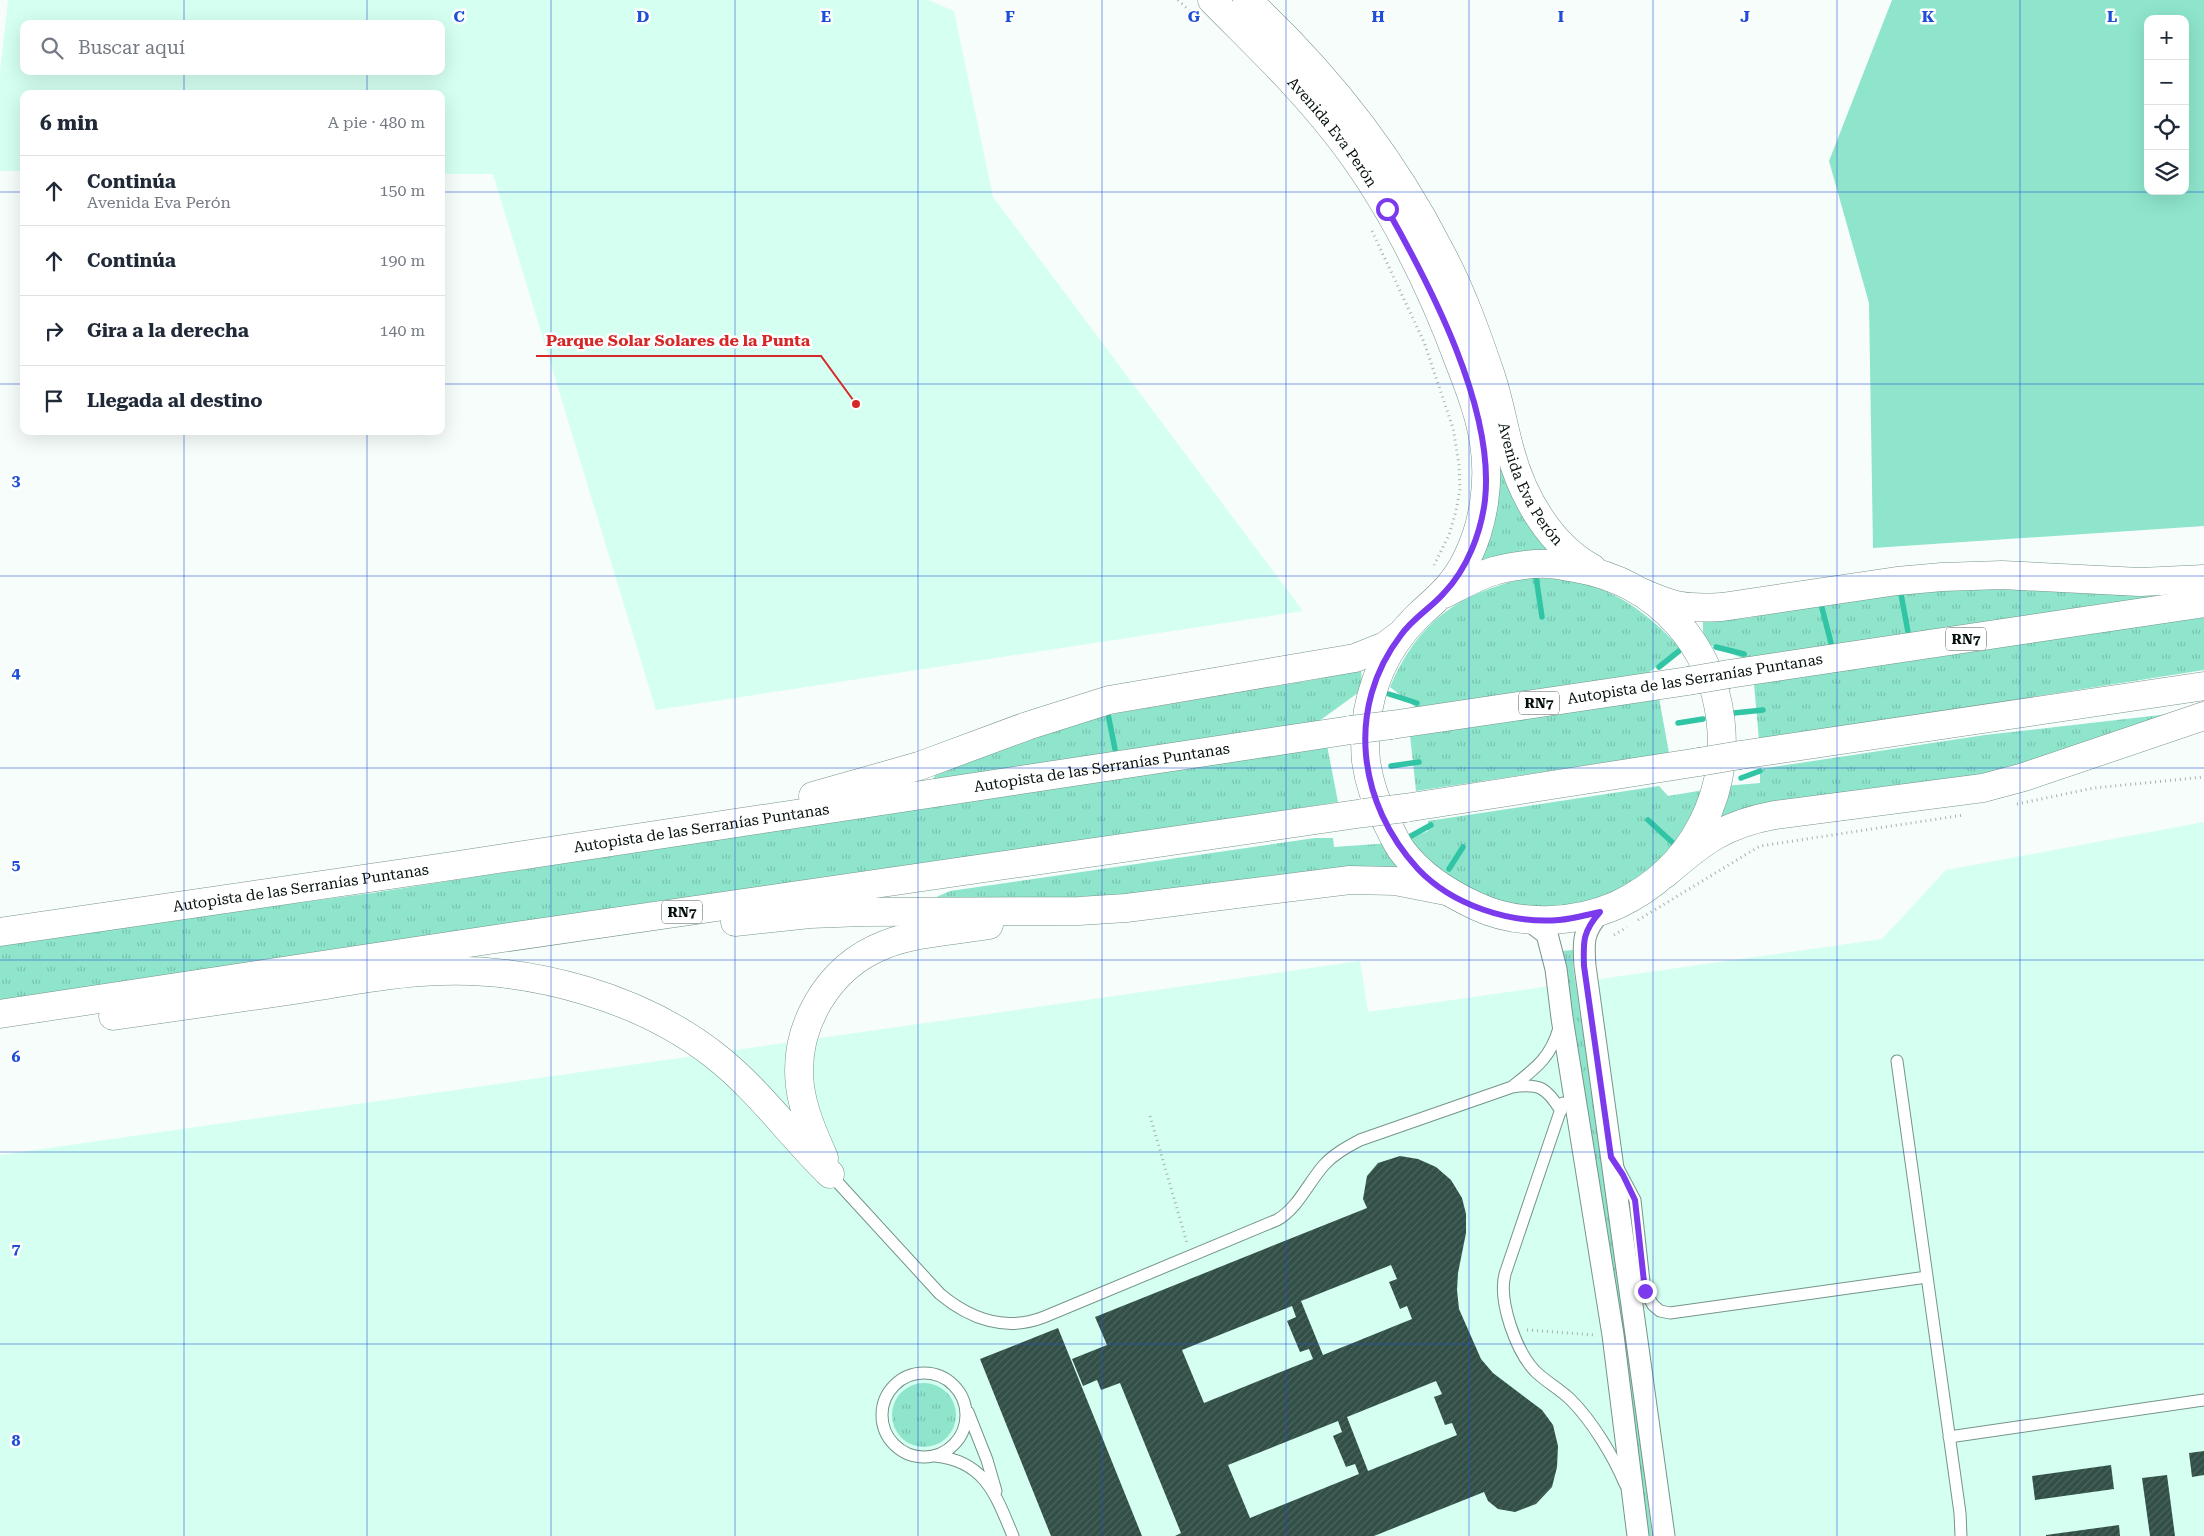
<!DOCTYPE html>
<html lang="es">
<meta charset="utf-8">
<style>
body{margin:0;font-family:"Roboto Serif",serif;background:#f6f6f7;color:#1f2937}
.controls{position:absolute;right:15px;top:15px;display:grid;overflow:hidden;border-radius:10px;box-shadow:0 5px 20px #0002}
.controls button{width:45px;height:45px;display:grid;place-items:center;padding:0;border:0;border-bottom:1px solid #e0e1e3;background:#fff;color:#1f2937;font:25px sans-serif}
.stop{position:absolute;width:15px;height:15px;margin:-11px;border:4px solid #7c3aed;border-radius:50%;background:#fff}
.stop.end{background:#7c3aed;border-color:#fff;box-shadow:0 1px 5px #0008}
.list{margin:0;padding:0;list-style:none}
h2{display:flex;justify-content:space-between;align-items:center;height:65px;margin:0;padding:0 20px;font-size:21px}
h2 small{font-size:16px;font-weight:400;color:#747a83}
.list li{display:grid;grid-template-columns:32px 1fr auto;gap:15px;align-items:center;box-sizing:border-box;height:70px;padding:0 20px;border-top:1px solid #e0e1e3}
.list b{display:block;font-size:19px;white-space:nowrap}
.list p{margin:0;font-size:16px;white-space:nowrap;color:#747a83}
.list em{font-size:16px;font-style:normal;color:#747a83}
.icon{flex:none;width:28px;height:28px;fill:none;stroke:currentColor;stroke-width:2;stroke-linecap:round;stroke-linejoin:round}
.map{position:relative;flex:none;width:2204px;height:1536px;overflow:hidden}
.search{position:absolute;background:#fff;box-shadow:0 5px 20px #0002;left:20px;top:20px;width:425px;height:55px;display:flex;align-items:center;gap:12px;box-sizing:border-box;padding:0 18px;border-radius:10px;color:#747a83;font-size:19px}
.panel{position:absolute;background:#fff;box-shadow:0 5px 20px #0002;left:20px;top:90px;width:425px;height:345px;border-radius:10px}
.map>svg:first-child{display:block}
.built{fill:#d4fff1;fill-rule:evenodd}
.grass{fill:url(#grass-tufts)}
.garden{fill:#8ee5cc;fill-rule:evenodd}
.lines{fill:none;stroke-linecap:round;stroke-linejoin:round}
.stream{stroke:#32c5a5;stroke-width:5.5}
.building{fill:url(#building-hatch);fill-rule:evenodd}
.service-casing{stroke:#76948b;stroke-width:13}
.minor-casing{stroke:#76948b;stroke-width:23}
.primary-casing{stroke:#76948b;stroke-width:29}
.trunk-casing{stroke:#76948b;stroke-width:29}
.path{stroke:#a8b0ad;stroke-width:3;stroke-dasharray:1 4;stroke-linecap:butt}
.service{stroke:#fff;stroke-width:11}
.minor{stroke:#fff;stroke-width:21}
.primary{stroke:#fff;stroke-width:28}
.trunk{stroke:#fff;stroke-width:28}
.trunk-bridge-casing{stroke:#76948b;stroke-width:29;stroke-linecap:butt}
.trunk-bridge{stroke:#fff;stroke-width:28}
.route{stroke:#7c3aed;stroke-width:6}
.grid{fill:none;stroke:#1d4ed8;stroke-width:1;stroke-opacity:0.55}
.labels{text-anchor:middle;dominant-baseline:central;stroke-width:5;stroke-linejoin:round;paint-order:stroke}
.shield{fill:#fff;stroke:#515856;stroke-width:1}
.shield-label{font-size:14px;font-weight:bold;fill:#06110e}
.street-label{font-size:15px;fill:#06110e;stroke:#fff}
.grid-label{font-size:16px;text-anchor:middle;font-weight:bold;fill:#1d4ed8;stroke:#fff;stroke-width:5;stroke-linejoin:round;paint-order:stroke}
.leader{fill:none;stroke:#d62828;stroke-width:2}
.callout-dot{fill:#d62828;stroke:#fff;stroke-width:2}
.callout-label{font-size:16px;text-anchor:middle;font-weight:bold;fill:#d62828;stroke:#fff;stroke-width:5;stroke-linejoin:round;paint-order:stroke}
</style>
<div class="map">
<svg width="2204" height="1536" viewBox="0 0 2204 1536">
<defs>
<pattern id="grass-tufts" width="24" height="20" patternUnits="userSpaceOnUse" patternTransform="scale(1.25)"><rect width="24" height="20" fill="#8ee5cc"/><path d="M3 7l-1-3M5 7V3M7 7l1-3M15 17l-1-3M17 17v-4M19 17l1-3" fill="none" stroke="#79c3ae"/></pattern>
<pattern id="building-hatch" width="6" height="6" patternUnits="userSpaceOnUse" patternTransform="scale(1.25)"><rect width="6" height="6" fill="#324f47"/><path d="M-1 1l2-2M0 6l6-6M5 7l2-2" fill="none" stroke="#4c645d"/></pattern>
</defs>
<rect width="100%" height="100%" fill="#f7fdfb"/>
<!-- built -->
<path class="built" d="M8,0H928L954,11L993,197L1303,611L656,710L493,174H441V94H24V171H0V73ZM24,24H441V71H24Z
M2204,822V1536H0V1155L1360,961L1368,1012L1882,939L1946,870Z"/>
<!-- grass -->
<path class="grass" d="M1218,0H1226C1265,37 1305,75 1338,117C1383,175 1418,240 1448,306C1465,343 1477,381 1488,420C1503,476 1512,518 1559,558V560L1481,571L1459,580C1476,550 1489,514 1489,479C1488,423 1466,367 1443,317C1411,243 1374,171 1322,109C1291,70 1253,35 1218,0Z
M1529,578C1596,577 1636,600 1680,648L1646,675L1415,716L1414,706L1390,687C1418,621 1460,592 1529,578Z
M1980,587L2175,592L2178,597L1742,658L1708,644L1703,632V621L1748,618L1846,598Z
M2204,617V670L1759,740L1754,684Z
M1361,666L1362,690L1319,721L1316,733L932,782L937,770L1042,732L1118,713L1313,680L1349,672Z
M1659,698L1669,753L1416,791L1410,735Z
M2169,714L2026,771L1712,823L1724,786L1760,783V769L1985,735Z
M1327,745L1338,802L971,858L335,949L0,1003V943L372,893Z
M1659,786L1668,796L1704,790C1671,883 1574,932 1480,894C1452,883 1430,861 1409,839L1428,831V821Z
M1315,838H1333L1334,847L1391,843L1420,876L1149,901L925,902L950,891Z
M1573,950V966L1626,1324H1619L1561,951Z
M1628,1340L1652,1536H1646L1622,1341Z
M892 1415a32 32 0 1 1 64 0a32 32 0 1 1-64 0Z"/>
<!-- garden -->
<path class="garden" d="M1892,0H2204V526L1873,548L1869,303L1829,161ZM2148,19H2185V191H2148Z"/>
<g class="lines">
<!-- stream -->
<path class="stream" d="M1536,577L1542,617
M1901,594L1908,632
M1821,604L1831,643
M1716,647L1744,654
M1659,667L1679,651
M1389,694L1417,703
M1734,713L1763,710
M1108,714L1115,749
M1678,723L1703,719
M1391,766L1419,762
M1741,778L1760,771
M1648,820L1673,843
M1411,836L1431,825
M1449,869L1463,847"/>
</g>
<!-- building -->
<path class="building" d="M1400,1156L1418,1159L1436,1167L1451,1180L1462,1198L1466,1214V1233L1458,1273L1457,1290L1459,1309L1481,1359L1493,1373L1542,1410L1553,1425L1558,1446L1557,1467L1552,1487L1536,1504L1515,1512L1498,1509L1488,1501L1484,1492L1374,1536H1175L1181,1533L1120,1383L1101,1390L1097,1380L1083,1386L1072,1359L1107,1345L1095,1317L1367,1208L1363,1199L1367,1176L1378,1163ZM1391,1265L1397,1279L1389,1282L1400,1309L1407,1306L1412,1319L1323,1355L1301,1301ZM1292,1306L1296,1317L1287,1321L1300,1352L1309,1349L1313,1359L1204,1403L1182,1350ZM1436,1381L1442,1394L1434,1397L1445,1425L1452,1423L1457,1435L1368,1471L1347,1417ZM1338,1421L1342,1432L1333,1436L1346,1467L1355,1464L1359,1474L1250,1518L1228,1465Z
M1058,1328L1142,1536H1051L980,1359Z
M2204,1451V1475L2192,1477L2189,1453Z
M2111,1465L2114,1489L2035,1500L2032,1476Z
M2167,1475L2175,1536H2150L2142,1478Z
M2119,1525L2120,1536H2046V1535Z"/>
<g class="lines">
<!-- service casing -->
<g class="service-casing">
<path id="service" d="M1897,1061L1960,1513L1961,1536
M1513,1086C1536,1068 1551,1057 1559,1028
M1563,1103L1505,1274C1498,1301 1516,1351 1535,1371C1546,1382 1560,1389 1571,1400C1592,1421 1614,1457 1625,1484
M1618,1168L1635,1200L1645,1291L1653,1305L1660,1311L1670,1313L1927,1277
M830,1174L940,1294C970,1319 1006,1332 1044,1317L1277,1220C1298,1208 1308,1183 1324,1165C1334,1154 1347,1147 1360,1140L1512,1087C1540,1083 1547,1088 1561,1111
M882 1415a42 42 0 1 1 84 0a42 42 0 1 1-84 0Z
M968,1412L987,1460L996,1491
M1949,1437L2204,1400
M935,1456C985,1461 996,1495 1013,1536"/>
</g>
<!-- minor casing -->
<g class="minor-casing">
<path id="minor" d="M1600,912C1583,931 1583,941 1585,966L1664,1536
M1529,920L1547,934L1556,969L1562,1018L1613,1335L1638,1536"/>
</g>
<!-- primary casing -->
<g class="primary-casing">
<g id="primary">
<path id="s1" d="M1212,0C1254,43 1299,85 1336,133C1389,200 1431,285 1460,364C1470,390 1480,416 1484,443C1490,481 1484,524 1467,558C1455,583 1441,595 1421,613C1380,651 1361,705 1366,761C1369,783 1375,801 1386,821C1391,831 1396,843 1403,852C1422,877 1448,893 1476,906C1518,926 1574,924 1617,905C1775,831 1749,598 1575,568C1566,567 1556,564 1548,564C1534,563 1507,567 1494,571C1477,576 1460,586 1444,594"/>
<path id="s2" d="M1247,0C1326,73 1391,155 1440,251C1461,290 1476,332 1490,373C1499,399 1503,425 1510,450C1522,496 1550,545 1592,568"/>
</g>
</g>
<!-- trunk casing -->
<g class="trunk-casing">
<g id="trunk">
<path d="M1641,592C1675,607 1685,609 1722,607L1897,581L1942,577L2002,575L2140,582L2204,579"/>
<path d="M1729,674L2204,603"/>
<path d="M1391,725L1688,681"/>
<path d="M1740,755L2204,686"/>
<path d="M813,796L919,766L1027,726L1109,700L1355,658L1385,646L1401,634"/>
<path d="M1405,808L1699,762"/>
<path d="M1665,874C1703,841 1725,824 1775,815L1983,788L2024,777L2204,716"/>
<path d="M735,922L810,914L863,912L1079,911L1126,908L1350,880L1395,881L1446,891"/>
<path id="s3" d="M0,932L445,867L1351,730"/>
<path d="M0,1014L482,941L1364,813"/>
<path d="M113,1016C175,1007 238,998 301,989C347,982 395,972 442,971C534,968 641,998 714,1055C758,1089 790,1135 830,1174"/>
<path d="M824,1158C814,1135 803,1111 800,1086C793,1027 828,967 884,945C916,932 955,931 989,925"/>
</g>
</g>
<!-- path -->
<path class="path" d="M1178,0L1192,13
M1372,231L1424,342L1453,428L1459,465L1460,489L1456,511L1449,535L1434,565
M2017,804L2094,788L2204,777
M1638,920L1760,846L1964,815
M1614,935L1627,927
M1150,1116L1187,1243
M1527,1330L1595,1335"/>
<!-- service -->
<use href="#service" class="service"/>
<!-- minor -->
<use href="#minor" class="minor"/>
<!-- primary -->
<use href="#primary" class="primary"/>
<!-- trunk -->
<use href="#trunk" class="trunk"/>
<!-- trunk-bridge casing -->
<g class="trunk-bridge-casing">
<path id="trunk-bridge" d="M1688,681L1729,674
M1351,730L1391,725
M1699,762L1740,755
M1364,813L1405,808"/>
</g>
<!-- trunk-bridge -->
<use href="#trunk-bridge" class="trunk-bridge"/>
</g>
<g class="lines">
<!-- route -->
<path class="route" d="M1387,209C1431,287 1495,409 1485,500C1481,533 1467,569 1444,593C1431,608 1413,618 1401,635C1345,708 1358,804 1418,869C1452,905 1510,924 1559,920C1572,919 1586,915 1600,912C1583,931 1583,941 1584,966L1611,1157L1623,1175L1635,1200L1645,1291"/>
</g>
<!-- grid -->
<path class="grid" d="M184,0V24M367,0V24M551,0V1536M735,0V1536M918,0V1536M1102,0V1536M1286,0V1536M1469,0V1536M1653,0V1536M1837,0V1536M2020,0V1536M184,71V94M367,71V94M0,192H24M441,192H2204M0,384H24M441,384H2204M184,431V1536M367,431V1536M0,576H2204M0,768H2204M0,960H2204M0,1152H2204M0,1344H2204"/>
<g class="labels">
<!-- shield labels -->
<g class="shield">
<rect x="1946" y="627.5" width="40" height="23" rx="4"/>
<rect x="1519" y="691.5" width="40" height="23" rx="4"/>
<rect x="662" y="900.5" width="40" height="23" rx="4"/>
</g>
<g class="shield-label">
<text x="1966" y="639">RN7</text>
<text x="1539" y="703">RN7</text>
<text x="682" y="912">RN7</text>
</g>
<!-- street labels -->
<g class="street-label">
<text stroke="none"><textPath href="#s1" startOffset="179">Avenida Eva Perón</textPath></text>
<text stroke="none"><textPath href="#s2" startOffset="569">Avenida Eva Perón</textPath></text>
<text transform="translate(1695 679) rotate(-9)">Autopista de las Serranías Puntanas</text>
<text stroke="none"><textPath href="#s3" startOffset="1114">Autopista de las Serranías Puntanas</textPath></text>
<text stroke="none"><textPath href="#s3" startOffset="709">Autopista de las Serranías Puntanas</textPath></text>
<text stroke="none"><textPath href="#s3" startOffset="304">Autopista de las Serranías Puntanas</textPath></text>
</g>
</g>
<g class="grid-label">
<text x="459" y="22">C</text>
<text x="643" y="22">D</text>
<text x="826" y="22">E</text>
<text x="1010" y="22">F</text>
<text x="1194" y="22">G</text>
<text x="1378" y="22">H</text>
<text x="1561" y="22">I</text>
<text x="1745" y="22">J</text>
<text x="1928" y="22">K</text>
<text x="2112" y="22">L</text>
<text x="16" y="486">3</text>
<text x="16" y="678">4</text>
<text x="16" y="870">5</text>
<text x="16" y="1062">6</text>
<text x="16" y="1254">7</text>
<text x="16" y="1446">8</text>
</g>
<!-- callouts -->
<path class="leader" d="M856 404L821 356H536"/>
<circle class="callout-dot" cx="856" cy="404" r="5"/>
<g class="callout-label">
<text x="678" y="346">Parque Solar Solares de la Punta</text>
</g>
</svg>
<div class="controls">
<button>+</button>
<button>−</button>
<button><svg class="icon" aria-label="locate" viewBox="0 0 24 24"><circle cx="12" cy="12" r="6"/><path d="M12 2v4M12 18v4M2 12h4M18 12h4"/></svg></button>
<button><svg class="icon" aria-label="layers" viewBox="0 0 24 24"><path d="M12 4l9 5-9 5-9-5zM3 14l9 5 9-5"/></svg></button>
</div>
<div class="stop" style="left:1387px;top:209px"></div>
<div class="stop end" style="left:1645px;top:1291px"></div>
<div class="search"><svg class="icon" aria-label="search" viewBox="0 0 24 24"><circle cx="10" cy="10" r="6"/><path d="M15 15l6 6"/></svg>Buscar aquí</div>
<section class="panel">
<h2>6 min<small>A pie · 480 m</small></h2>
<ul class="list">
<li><svg class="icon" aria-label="ahead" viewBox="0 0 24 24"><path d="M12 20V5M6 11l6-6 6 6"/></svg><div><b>Continúa</b><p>Avenida Eva Perón</p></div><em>150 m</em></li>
<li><svg class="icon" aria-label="ahead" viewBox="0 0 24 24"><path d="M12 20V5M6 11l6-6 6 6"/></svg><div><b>Continúa</b></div><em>190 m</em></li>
<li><svg class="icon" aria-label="right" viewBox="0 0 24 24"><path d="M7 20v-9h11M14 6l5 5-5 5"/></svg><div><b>Gira a la derecha</b></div><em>140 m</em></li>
<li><svg class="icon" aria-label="arrive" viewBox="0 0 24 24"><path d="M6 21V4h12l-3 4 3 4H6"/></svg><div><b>Llegada al destino</b></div></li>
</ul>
</section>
</div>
